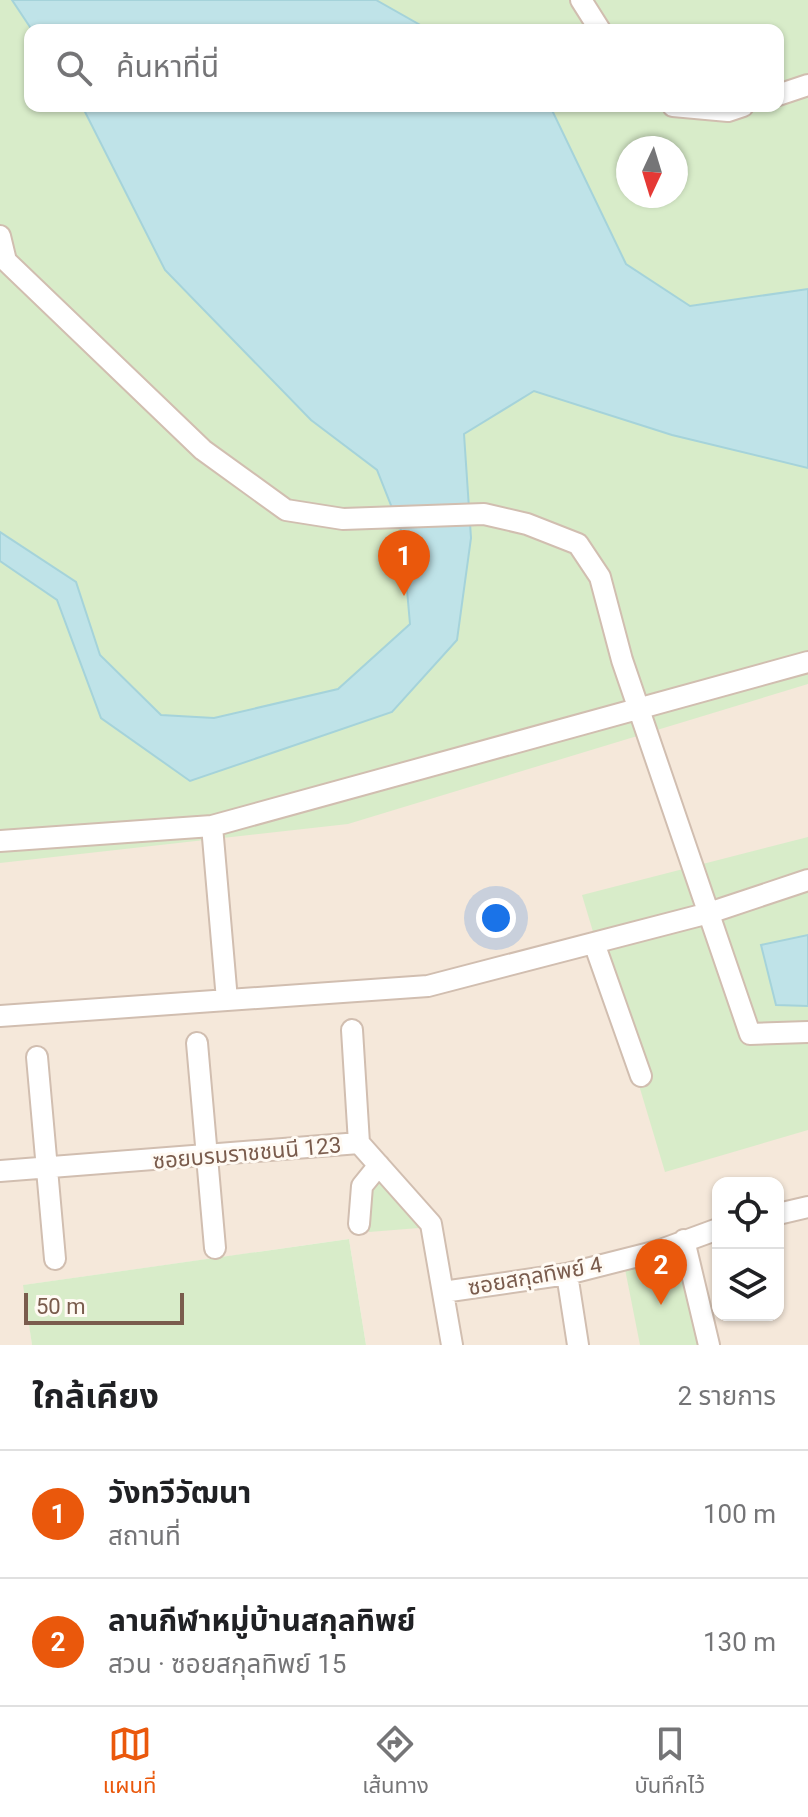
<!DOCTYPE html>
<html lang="th">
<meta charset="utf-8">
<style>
body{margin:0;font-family:Roboto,"Noto Sans Thai",sans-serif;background:#f2f2f2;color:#202124}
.controls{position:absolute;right:24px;bottom:24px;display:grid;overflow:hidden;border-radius:16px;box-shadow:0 2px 6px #0004}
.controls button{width:72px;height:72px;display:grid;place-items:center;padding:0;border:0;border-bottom:2px solid #e0e0e0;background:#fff;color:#202124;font:40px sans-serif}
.compass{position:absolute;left:616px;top:136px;width:72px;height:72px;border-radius:50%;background:#fff;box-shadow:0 2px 6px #0004;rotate:184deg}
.scale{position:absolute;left:24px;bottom:20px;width:160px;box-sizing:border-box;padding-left:8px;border:4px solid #7a5c4d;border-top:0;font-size:22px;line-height:28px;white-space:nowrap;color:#7a5c4d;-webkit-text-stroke:6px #fffaf3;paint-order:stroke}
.you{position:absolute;left:496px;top:918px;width:28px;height:28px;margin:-20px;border:6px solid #fff;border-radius:50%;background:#1a73e8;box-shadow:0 0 0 12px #1a73e833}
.badge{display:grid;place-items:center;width:52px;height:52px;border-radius:50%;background:#ea580c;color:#fff;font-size:26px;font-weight:700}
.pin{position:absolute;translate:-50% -66px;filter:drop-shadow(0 2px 4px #0008)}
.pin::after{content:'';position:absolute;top:42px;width:28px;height:24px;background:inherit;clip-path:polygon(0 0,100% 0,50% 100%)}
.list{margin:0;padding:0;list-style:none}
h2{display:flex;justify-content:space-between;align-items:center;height:104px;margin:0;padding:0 32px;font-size:34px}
h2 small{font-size:26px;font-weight:400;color:#757577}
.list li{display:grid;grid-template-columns:52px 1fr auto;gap:24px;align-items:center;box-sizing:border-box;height:128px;padding:0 32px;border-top:2px solid #e0e0e0}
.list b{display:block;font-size:30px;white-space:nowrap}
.list p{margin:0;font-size:26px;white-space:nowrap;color:#757577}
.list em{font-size:26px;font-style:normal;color:#757577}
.icon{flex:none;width:44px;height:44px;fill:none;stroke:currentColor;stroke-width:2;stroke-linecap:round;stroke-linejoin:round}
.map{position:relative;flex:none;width:808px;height:1345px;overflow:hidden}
.search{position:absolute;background:#fff;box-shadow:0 2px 6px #0004;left:24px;right:24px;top:24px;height:88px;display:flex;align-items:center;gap:20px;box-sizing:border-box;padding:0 28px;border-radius:16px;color:#757577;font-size:30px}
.sheet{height:360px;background:#fff}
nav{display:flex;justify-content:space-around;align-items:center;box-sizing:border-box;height:112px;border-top:2px solid #e0e0e0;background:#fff;font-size:22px;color:#757577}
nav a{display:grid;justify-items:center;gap:4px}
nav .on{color:#ea580c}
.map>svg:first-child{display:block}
.residential{fill:#f5e8da;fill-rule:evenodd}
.green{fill:#d8ecc9;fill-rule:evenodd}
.water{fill:#bfe3e8;stroke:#a5d3da;stroke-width:2}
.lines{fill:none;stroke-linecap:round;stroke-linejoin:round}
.street-casing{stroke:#d1beb0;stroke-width:24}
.street{stroke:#fff;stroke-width:20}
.labels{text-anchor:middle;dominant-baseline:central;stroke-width:6;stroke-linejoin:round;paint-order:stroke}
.street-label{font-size:22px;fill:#7a5c4d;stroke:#fffaf3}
</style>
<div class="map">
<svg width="808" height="1345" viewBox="0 0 808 1345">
<rect width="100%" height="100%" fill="#fdf6ec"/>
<!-- residential -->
<path class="residential" d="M0,0H808V1345H366L349,1239L24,1285L32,1345H0ZM30,30H778V106H30ZM628,148H676V196H628ZM718,1183H778V1315H718Z"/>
<!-- green -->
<path class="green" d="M0,0H808V684L348,824L0,863ZM30,30H778V106H30ZM628,148H676V196H628Z
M808,837V1130L665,1172L582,895Z
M376,1177L393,1189L419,1228L369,1232L364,1194Z
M349,1239L366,1345H32L23,1285Z
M677,1249L699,1345H640L624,1264Z"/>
<!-- water -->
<path class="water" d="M12,0H376L429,30H32Z
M82,106H550L626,264L690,306L808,289V468L672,435L534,391L464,434L471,538L457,640L392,712L190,781L101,718L57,600L0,561V532L76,582L100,655L161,715L214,718L338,689L410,624L402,533L377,470L311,420L165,270Z
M808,935V1006L776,1005L761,945Z"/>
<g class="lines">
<!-- street casing -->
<g class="street-casing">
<path id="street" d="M581,0L600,30
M778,95L808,85
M673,106L728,111L743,106
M0,236L6,261L203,450L286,510L343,519L484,514L527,524L578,544L600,577L622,660L750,1034L808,1032
M212,826L227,1000
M0,841L212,826L808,662
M594,943L641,1076
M0,1016L428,986L709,913L808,880
M352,1030L359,1143
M197,1043L215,1248
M37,1057L55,1259
M0,1171L359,1143L431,1224L452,1345
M778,1214L808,1207
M359,1224L362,1186L379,1165
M684,1240L709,1345
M567,1274L578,1345
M443,1292L567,1274L658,1251L718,1229"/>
</g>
<!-- street -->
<use href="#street" class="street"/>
</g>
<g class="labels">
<!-- street labels -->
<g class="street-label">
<text transform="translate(247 1153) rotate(-5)">ซอยบรมราชชนนี 123</text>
<text transform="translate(535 1276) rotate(-10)">ซอยสกุลทิพย์ 4</text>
</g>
</g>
</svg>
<div class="controls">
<button><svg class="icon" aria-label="locate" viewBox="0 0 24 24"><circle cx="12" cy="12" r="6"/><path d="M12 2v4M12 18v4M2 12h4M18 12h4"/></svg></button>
<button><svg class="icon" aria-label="layers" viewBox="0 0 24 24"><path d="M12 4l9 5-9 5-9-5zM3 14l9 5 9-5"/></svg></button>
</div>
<svg class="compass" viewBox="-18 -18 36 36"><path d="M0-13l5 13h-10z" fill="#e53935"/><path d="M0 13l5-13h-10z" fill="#757577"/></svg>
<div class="scale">50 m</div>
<div class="you"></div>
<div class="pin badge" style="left:404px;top:596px">1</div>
<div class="pin badge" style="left:661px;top:1305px">2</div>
<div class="search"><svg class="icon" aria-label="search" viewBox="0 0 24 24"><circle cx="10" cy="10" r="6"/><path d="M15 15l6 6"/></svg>ค้นหาที่นี่</div>
</div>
<section class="sheet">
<h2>ใกล้เคียง<small>2 รายการ</small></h2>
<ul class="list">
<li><span class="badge">1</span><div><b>วังทวีวัฒนา</b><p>สถานที่</p></div><em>100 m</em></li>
<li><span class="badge">2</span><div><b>ลานกีฬาหมู่บ้านสกุลทิพย์</b><p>สวน · ซอยสกุลทิพย์ 15</p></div><em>130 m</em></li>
</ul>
</section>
<nav>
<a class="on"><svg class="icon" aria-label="map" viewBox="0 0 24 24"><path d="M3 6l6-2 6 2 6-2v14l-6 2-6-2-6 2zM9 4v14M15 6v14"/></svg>แผนที่</a>
<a><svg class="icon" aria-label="directions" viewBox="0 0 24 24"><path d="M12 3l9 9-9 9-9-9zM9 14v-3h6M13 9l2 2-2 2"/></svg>เส้นทาง</a>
<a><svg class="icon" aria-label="saved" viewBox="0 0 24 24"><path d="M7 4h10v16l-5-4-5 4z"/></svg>บันทึกไว้</a>
</nav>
